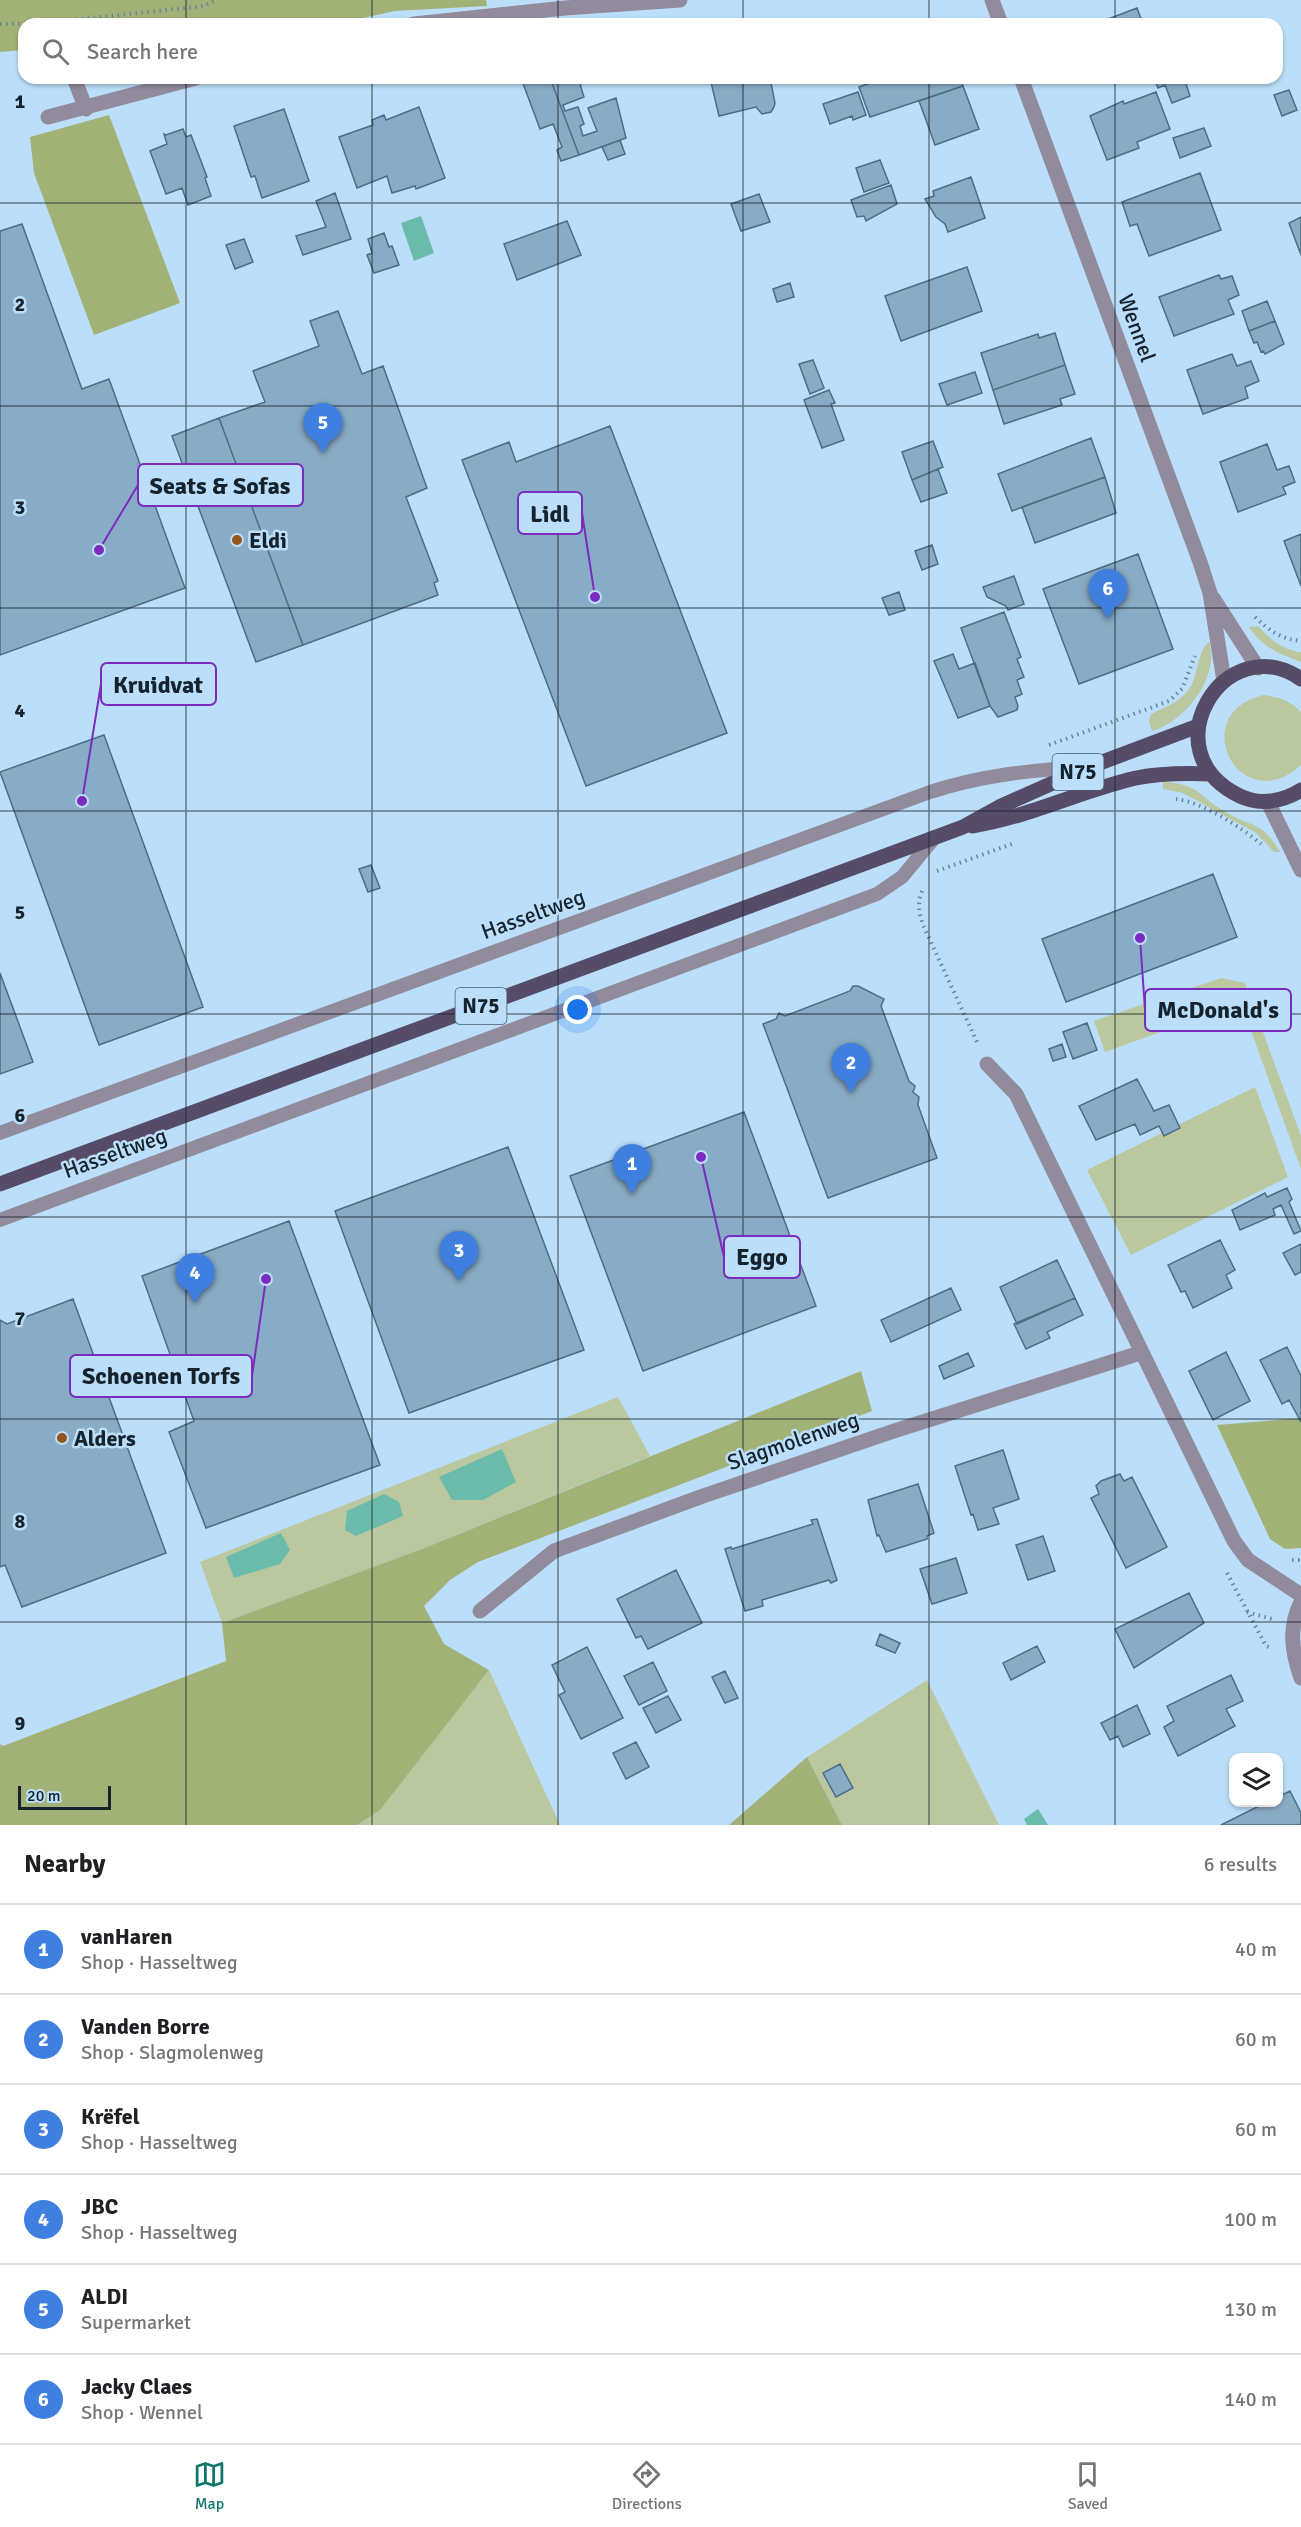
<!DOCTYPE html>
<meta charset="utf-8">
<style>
body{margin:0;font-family:Signika,sans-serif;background:#f2f2f2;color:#202124}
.controls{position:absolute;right:18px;bottom:18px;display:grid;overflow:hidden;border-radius:12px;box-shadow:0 2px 4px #0004}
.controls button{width:54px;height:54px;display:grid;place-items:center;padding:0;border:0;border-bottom:2px solid #e0e0e0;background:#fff;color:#202124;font:30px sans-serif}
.scale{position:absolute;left:18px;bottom:15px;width:93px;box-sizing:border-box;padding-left:6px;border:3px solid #16232d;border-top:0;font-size:16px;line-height:21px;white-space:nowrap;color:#16232d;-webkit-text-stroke:4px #bbdffa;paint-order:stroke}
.you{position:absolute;left:578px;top:1010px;width:21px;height:21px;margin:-15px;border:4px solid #fff;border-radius:50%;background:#1a73e8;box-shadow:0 0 0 9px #1a73e833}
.badge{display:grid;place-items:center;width:39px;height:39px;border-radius:50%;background:#0f766e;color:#fff;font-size:20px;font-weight:700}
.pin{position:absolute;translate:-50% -50px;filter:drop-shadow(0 2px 3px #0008)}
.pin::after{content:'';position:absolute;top:32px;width:21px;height:18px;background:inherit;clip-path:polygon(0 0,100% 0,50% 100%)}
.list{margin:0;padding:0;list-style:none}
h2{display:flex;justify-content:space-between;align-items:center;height:78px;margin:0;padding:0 24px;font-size:26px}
h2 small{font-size:20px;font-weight:400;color:#757577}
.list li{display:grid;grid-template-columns:39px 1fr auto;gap:18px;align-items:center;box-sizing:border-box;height:90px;padding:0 24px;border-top:2px solid #e0e0e0}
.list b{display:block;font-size:22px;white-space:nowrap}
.list p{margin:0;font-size:20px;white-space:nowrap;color:#757577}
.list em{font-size:20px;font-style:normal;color:#757577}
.icon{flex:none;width:33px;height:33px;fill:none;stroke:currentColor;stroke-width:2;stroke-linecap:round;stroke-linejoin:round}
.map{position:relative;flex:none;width:1301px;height:1825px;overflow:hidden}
.search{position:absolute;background:#fff;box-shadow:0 2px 4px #0004;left:18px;right:18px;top:18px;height:66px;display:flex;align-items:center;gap:15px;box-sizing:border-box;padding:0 21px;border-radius:18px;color:#757577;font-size:22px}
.sheet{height:618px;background:#fff}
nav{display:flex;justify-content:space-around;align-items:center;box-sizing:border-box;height:84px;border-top:2px solid #e0e0e0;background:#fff;font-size:16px;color:#757577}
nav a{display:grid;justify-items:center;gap:3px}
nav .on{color:#0f766e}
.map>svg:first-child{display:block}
.green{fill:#bbc79f}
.forest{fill:#a2b277}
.water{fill:#6bbbac}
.building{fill:#89acc6;stroke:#4c6d85;stroke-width:1.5}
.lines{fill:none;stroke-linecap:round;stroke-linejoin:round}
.path{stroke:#6c8497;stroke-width:4;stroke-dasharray:1.5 4.5;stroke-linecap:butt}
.lane{stroke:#918b9b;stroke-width:14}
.street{stroke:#918b9b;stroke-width:15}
.primary{stroke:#564c67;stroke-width:15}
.grid{fill:none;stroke:#16232d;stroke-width:1.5;stroke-opacity:0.55}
.poi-dot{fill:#935618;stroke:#bbdffa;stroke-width:2}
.labels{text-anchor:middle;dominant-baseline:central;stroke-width:5;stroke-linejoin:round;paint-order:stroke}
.shield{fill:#bbdffa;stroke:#485b6a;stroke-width:1.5}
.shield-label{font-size:21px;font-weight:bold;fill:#16232d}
.street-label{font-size:22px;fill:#16232d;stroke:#bbdffa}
.poi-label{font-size:22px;font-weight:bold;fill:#16232d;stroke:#bbdffa;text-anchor:start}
.grid-label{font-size:20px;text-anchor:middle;font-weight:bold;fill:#16232d;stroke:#bbdffa;stroke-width:5;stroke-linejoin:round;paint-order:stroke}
.leader{fill:none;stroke:#7b2cbf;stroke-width:2}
.callout-dot{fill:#7b2cbf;stroke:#bbdffa;stroke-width:2}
.callout{fill:#bbdffa;stroke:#7b2cbf;stroke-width:2}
.callout-label{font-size:24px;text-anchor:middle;font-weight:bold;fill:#16232d}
</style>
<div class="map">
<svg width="1301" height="1825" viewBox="0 0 1301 1825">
<rect width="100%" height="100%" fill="#bbdffa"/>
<!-- green -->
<path class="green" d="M1258,626C1270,639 1283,650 1301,652V662C1279,654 1262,647 1249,627Z
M1210,642C1210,648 1212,655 1211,661C1208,691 1180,723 1152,731L1149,721L1151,714C1164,708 1177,703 1187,692C1199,679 1197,647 1210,642Z
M1264,695C1280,697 1290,701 1301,712V765C1240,821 1184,713 1264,695Z
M1163,782C1202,784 1199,798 1229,814C1254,828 1263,822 1280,852H1274L1256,833L1183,793L1163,789Z
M1221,978L1245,983L1301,1136V1169L1241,1003L1105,1052L1094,1021Z
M1255,1087L1288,1177L1131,1255L1087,1170Z
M618,1397L650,1456L427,1547L222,1623L200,1562Z
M489,1670L560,1825H357L380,1809Z
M927,1680L999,1825H842L807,1757Z"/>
<!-- forest -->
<path class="forest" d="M0,0H486L487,6L395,11L335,24H24V50L0,52Z
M109,115L180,303L94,335L34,173L30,137Z
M861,1371L872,1411L478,1562L450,1580L424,1606L444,1644L489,1670L380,1810L357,1825H0V1744L3,1746L226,1661L222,1623L427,1547Z
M1301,1418V1548L1285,1549L1270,1539L1217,1425Z
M807,1757L842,1825H729Z"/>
<!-- water -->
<path class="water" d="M421,216L434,253L414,261L401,223Z
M502,1449L516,1482L483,1500H452L439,1477Z
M384,1494L399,1502L403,1516L356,1536L345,1530L347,1511Z
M281,1533L290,1550L280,1564L234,1578L226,1557Z
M1038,1809L1048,1825H1027L1024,1819Z"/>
<!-- building -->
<path class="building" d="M1137,8L1143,24H1095Z
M521,78H550L579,155L561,161L557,150L562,147L553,124L540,129Z
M550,78H596L580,84L584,97L563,105L565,111L578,107L584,124L580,126L583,136L597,131L588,108L616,98L626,138L579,155Z
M710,78H770L775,103L774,107L771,112L762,114L756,107L719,116Z
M884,78H960L963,86L870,117L859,87Z
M1154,78H1184L1190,96L1172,103L1165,85L1158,88Z
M1184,78H1204L1186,84Z
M963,86L979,129L935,145L919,101Z
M1289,90L1297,110L1282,116L1274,95Z
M858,92L866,115L853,120L852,116L830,124L823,104Z
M1156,92L1170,129L1137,142L1139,148L1107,160L1090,116L1123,101L1124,104Z
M419,107L445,178L416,189L415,186L392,193L387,176L357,188L339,137L373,125L372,120L384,115L386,120Z
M284,109L309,181L262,198L255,176L251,177L234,126Z
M1204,128L1211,146L1180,158L1173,138Z
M183,129L186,137L191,135L207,177L205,178L211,196L188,205L182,188L166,194L150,151L167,144L164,134L166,135Z
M620,140L625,154L608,160L602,147Z
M880,160L889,183L864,192L856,168Z
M1200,173L1221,230L1149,256L1137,224L1130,226L1122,202Z
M971,177L985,218L948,232L945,224L936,217L925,199L934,196L933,191Z
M891,185L897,204L866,221L864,216L857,217L851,200Z
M335,193L351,239L303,255L296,236L326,227L316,201Z
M759,194L770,222L741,231L731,204Z
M1301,217V255L1289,223Z
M567,221L581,255L517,280L504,244Z
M22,224L82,389L109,379L185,588L0,655V231Z
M384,233L389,247L392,246L399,265L374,273L367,255L372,253L368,239Z
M244,239L253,262L235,269L226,245Z
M967,267L982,311L901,341L885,296Z
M1219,275L1221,279L1232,276L1239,295L1228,300L1234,314L1174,336L1159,297Z
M790,283L794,297L777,302L773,289Z
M1267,301L1275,321L1249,331L1242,311Z
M338,311L362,374L383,366L427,488L406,497L438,581L434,583L438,595L303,645L219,418L265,402L253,371L319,346L310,321Z
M1275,321L1284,344L1265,354L1263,351L1261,352L1257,342L1254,343L1249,331Z
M1055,333L1065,365L993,390L981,353L1038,334L1039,338Z
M1232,354L1237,366L1251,361L1259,381L1245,387L1248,398L1203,414L1187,370Z
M813,360L824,388L810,394L799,364Z
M1065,365L1075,394L1060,399L1062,405L1004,424L993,390Z
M975,372L982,393L947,405L939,384Z
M829,390L835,403L831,404L844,440L822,448L804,400Z
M219,418L303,645L256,662L172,436Z
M610,426L727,733L586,786L462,460L509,442L516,462Z
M1091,438L1105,477L1012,511L998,474Z
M933,441L943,467L912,480L902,452Z
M1267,444L1277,470L1289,466L1295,482L1283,487L1286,494L1238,512L1220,462Z
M938,469L947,493L921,502L912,480Z
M1105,477L1116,513L1035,543L1022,507Z
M1301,534V586L1284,541Z
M932,545L938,564L922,570L915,551Z
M1138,554L1173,649L1079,684L1043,589Z
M1014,576L1024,604L1008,610L1006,606L987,597L983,587Z
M899,592L905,610L889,615L882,598Z
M1004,612L1021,657L1017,659L1024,677L1017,680L1022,694L1015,697L1018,706L1017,710L998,717L990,706L961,628Z
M953,654L959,669L975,663L990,706L958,718L934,661Z
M104,735L203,1007L99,1045L0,772Z
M371,865L380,888L368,892L359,869Z
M1213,874L1237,937L1066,1002L1042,939Z
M0,973L33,1062L0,1074Z
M853,986H858L884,999L881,1006L909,1081L915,1086L913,1092L919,1097L918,1105L937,1158L828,1198L763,1024L776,1019L779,1013L785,1016L850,991Z
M1087,1023L1097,1050L1073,1059L1063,1032Z
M1062,1044L1066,1057L1053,1061L1049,1049Z
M1137,1079L1154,1111L1169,1105L1180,1128L1164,1136L1159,1126L1140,1135L1135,1124L1096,1140L1079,1106Z
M744,1112L816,1306L643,1371L570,1176Z
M508,1147L584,1350L409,1413L335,1211Z
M1287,1188L1292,1199L1289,1202L1301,1231L1294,1234L1281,1205L1273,1209L1275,1215L1240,1230L1232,1210L1265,1193L1267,1197Z
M289,1221L380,1465L206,1528L169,1432L194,1421L142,1276Z
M1220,1240L1235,1270L1226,1275L1232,1288L1193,1308L1185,1291L1181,1292L1168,1265Z
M1301,1244V1272L1295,1275L1283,1253Z
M1057,1260L1075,1298L1017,1324L1000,1287Z
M951,1288L961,1310L891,1342L881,1320Z
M1075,1298L1083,1315L1047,1332L1050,1338L1026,1349L1014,1324Z
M73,1299L166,1553L22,1607L5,1565L0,1567V1320L7,1324Z
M1287,1347L1301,1376V1422L1289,1400L1282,1404L1260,1360Z
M1226,1352L1250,1401L1213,1420L1189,1371Z
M968,1353L974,1366L944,1379L939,1366Z
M1003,1450L1019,1499L993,1508L999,1524L978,1530L973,1514L971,1515L955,1466Z
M1120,1474L1124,1481L1132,1477L1167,1547L1126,1568L1091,1498L1099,1494L1096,1486L1101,1481Z
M918,1484L934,1533L927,1536V1539L886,1552L879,1535L877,1536L868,1500Z
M817,1519L837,1580L831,1583L829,1580L762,1600L763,1606L745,1611L725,1549L731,1547L732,1549L813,1524L811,1520Z
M1043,1536L1055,1571L1028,1580L1016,1545Z
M956,1558L967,1593L932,1604L920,1569Z
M676,1570L702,1623L648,1649L641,1636L636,1638L617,1599Z
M1189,1593L1204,1623L1134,1668L1115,1629Z
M880,1634L900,1643L895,1653L876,1645Z
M1037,1646L1045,1662L1011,1680L1003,1663Z
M587,1647L623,1718L581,1739L559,1695L565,1692L552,1665Z
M653,1662L667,1691L639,1705L624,1676Z
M725,1671L738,1698L725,1703L712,1677Z
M1231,1675L1243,1701L1226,1709L1235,1726L1178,1756L1164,1727L1174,1721L1167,1706Z
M668,1696L681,1720L656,1733L643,1708Z
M1137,1705L1150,1734L1123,1747L1118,1736L1110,1740L1101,1723Z
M636,1742L649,1767L626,1779L613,1753Z
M840,1764L853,1788L836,1797L823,1773Z
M1290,1791L1301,1813V1824L1299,1825H1221L1267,1802H1278V1797Z"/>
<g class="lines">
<!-- path -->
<path class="path" d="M52,22L204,6L216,0
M0,24L53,23
M1255,617C1270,631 1281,639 1301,641
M1049,745L1169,701L1182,689L1195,656
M1176,799C1202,802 1241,827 1261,844
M937,871L1012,844
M922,891C917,903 919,913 923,925L978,1044
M1292,1560H1301
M1227,1573L1266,1646L1271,1648
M1247,1612L1272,1619"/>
<!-- lane -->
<path class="lane" d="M0,1133L930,792C983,775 1031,770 1087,767
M0,1220L877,894L902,877L935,837"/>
<!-- street -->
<path class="street" d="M992,0L1001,24
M414,24L565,8L680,0
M74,78L86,109
M1021,78L1200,562L1210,593L1224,681
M48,117L196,78
M1213,598L1258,668
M1268,802L1301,870
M987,1064L1016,1094L1234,1541L1248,1560L1301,1595
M1301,1602C1288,1628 1292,1652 1301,1678
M480,1611L554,1551L703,1496L894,1431L1140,1353"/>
<!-- primary -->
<path class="primary" d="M1301,679C1225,627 1148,752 1240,796C1260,806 1284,801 1301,790
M972,826C1029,817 1080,791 1136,778C1161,773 1185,773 1210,774
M0,1184L963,827L1001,806L1089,767L1198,726"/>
</g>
<!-- grid -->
<path class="grid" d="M186,0V24M372,0V24M558,0V24M743,0V24M929,0V24M1115,0V24M186,78V1825M372,78V1825M558,78V1825M743,78V1825M929,78V1825M1115,78V1825M0,203H1301M0,406H1301M0,608H1301M0,811H1301M0,1014H1301M0,1217H1301M0,1419H1301M0,1622H1301"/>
<!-- markers -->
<g class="poi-dot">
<circle cx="237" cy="540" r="6"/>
<circle cx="62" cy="1438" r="6"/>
</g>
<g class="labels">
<!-- shield labels -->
<g class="shield">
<rect x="1052.5" y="754" width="51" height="36" rx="4.5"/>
<rect x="455.5" y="988" width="51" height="36" rx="4.5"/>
</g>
<g class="shield-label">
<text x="1078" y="772">N75</text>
<text x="481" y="1006">N75</text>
</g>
<!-- street labels -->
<g class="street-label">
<text transform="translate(1137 328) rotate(70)">Wennel</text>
<text transform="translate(533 914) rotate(-20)">Hasseltweg</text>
<text transform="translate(115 1153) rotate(-20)">Hasseltweg</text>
<text transform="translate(793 1441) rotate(-19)">Slagmolenweg</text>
</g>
<!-- poi labels -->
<g class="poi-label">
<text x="249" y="540">Eldi</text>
<text x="74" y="1438">Alders</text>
</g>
</g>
<g class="grid-label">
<text x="20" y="108">1</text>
<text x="20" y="311">2</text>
<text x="20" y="514">3</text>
<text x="20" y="717">4</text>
<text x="20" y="919">5</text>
<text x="20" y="1122">6</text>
<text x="20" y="1325">7</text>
<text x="20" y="1528">8</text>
<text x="20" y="1730">9</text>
</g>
<!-- callouts -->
<path class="leader" d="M99 550L138 485M595 597L582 513M82 801L101 684M1140 938L1145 1010M701 1157L724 1257M266 1279L252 1376"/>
<g class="callout-dot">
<circle cx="99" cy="550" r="6"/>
<circle cx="595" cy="597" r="6"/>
<circle cx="82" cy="801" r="6"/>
<circle cx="1140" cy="938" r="6"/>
<circle cx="701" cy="1157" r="6"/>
<circle cx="266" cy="1279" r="6"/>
</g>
<g class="callout">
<rect x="138" y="464" width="165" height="42" rx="6"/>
<rect x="518" y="492" width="64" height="42" rx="6"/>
<rect x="101" y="663" width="115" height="42" rx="6"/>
<rect x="1145" y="989" width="146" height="42" rx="6"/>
<rect x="724" y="1236" width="76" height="42" rx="6"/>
<rect x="70" y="1355" width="182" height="42" rx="6"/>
</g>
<g class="callout-label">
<text x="220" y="494">Seats &amp; Sofas</text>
<text x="550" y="522">Lidl</text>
<text x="158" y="693">Kruidvat</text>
<text x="1218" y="1018">McDonald's</text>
<text x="762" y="1265">Eggo</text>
<text x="161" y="1384">Schoenen Torfs</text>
</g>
</svg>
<div class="controls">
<button><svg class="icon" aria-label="layers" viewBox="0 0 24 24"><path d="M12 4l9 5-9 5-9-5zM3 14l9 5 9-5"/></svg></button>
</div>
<div class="scale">20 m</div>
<div class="you"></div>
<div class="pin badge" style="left:632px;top:1194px;background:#3f7fe0">1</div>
<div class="pin badge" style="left:851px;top:1093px;background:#3f7fe0">2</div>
<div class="pin badge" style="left:459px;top:1281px;background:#3f7fe0">3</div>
<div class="pin badge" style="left:195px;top:1303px;background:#3f7fe0">4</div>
<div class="pin badge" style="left:323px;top:453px;background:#3f7fe0">5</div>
<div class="pin badge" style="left:1108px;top:619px;background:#3f7fe0">6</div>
<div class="search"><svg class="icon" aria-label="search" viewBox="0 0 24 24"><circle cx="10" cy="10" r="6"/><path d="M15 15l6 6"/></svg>Search here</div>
</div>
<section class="sheet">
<h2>Nearby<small>6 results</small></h2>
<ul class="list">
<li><span class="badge" style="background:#3f7fe0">1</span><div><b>vanHaren</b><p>Shop · Hasseltweg</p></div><em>40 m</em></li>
<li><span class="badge" style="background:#3f7fe0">2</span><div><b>Vanden Borre</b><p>Shop · Slagmolenweg</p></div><em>60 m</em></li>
<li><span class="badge" style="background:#3f7fe0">3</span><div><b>Krëfel</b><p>Shop · Hasseltweg</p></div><em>60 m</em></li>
<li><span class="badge" style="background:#3f7fe0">4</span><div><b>JBC</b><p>Shop · Hasseltweg</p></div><em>100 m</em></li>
<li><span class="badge" style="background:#3f7fe0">5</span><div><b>ALDI</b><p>Supermarket</p></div><em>130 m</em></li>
<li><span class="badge" style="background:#3f7fe0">6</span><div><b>Jacky Claes</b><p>Shop · Wennel</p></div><em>140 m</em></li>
</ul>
</section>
<nav>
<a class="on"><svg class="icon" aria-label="map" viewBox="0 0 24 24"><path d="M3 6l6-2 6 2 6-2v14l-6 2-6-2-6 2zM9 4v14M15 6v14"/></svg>Map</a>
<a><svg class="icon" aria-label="directions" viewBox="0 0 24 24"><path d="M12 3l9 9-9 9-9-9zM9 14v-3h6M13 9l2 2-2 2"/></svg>Directions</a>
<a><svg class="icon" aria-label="saved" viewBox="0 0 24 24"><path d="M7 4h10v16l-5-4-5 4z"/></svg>Saved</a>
</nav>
